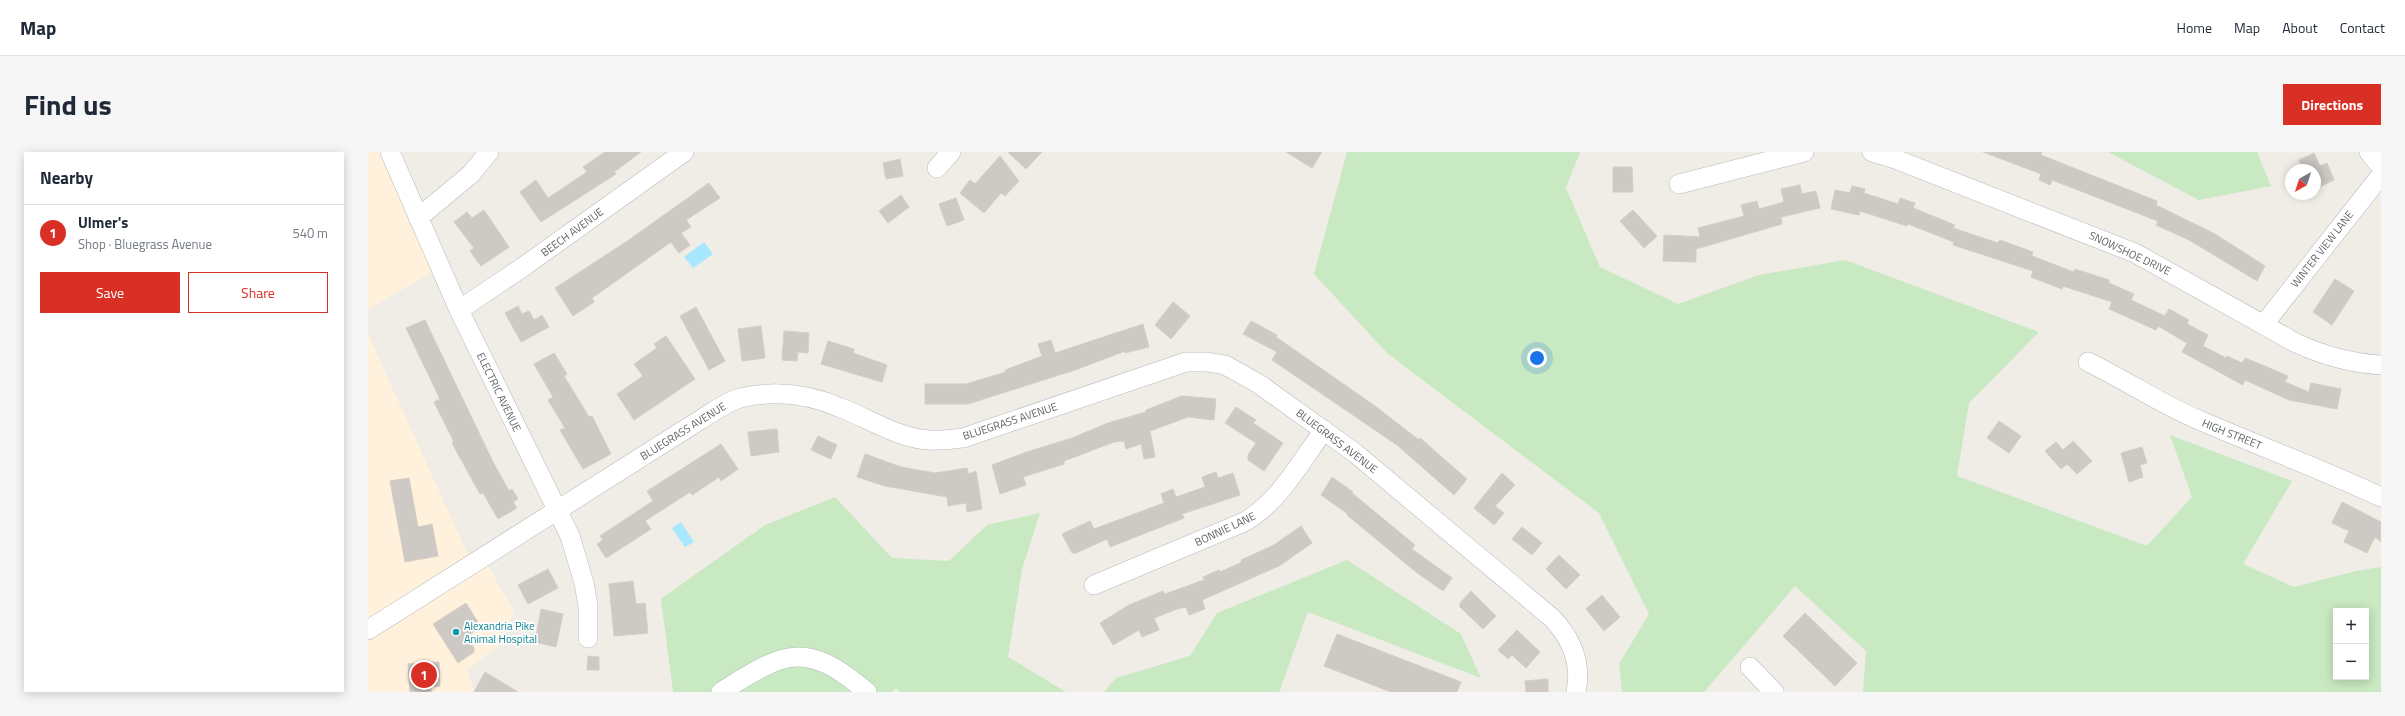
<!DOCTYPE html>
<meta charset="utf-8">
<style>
body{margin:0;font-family:"Titillium Web",sans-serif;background:#f6f6f7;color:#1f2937}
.controls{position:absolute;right:12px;bottom:12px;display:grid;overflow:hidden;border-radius:0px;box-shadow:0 2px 10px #0003}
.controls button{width:36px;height:36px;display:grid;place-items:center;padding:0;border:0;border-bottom:1px solid #e0e1e3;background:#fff;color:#1f2937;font:20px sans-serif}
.compass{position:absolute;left:1917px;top:12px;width:36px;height:36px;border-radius:50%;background:#fff;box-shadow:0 2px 10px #0003;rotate:219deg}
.you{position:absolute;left:1169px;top:206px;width:14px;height:14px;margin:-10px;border:3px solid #fff;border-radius:50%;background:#1a73e8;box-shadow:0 0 0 6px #1a73e833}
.badge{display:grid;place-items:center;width:26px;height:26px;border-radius:50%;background:#d93025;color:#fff;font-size:13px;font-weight:700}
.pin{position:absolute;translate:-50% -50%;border:2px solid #fff;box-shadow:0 1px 4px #0006}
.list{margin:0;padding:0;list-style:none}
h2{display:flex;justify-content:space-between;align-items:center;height:52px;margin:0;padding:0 16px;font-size:17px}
h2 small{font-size:13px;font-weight:400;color:#747a83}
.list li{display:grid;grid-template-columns:26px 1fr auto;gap:12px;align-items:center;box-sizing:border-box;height:56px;padding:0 16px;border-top:1px solid #e0e1e3}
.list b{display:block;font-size:15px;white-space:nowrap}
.list p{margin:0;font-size:13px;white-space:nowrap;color:#747a83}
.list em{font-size:13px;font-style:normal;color:#747a83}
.actions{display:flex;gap:8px;padding:12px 16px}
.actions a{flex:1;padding:9px 0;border:1px solid #d93025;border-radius:0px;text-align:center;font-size:14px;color:#d93025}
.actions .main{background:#d93025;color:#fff}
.map{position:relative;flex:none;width:2013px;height:540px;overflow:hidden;border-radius:0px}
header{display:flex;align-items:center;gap:24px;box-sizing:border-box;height:56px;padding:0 20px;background:#fff;border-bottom:1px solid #e0e1e3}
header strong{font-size:19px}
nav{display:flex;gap:22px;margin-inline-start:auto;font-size:14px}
.intro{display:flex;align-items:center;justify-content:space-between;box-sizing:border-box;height:96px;padding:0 24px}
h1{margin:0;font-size:28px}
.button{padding:10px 18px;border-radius:0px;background:#d93025;color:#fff;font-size:14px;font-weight:700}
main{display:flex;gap:24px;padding:0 24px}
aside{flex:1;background:#fff;border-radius:0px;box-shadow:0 2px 10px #0003}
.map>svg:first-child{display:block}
.commercial{fill:#fff1dc}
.green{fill:#c8e9c1;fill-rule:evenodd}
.water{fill:#a7e7ff}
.building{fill:#cdc9c5;stroke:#d6cdc3}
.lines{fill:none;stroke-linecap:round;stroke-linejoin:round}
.minor-casing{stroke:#b6b9bd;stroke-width:20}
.minor{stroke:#fff;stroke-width:19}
.culture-dot{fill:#0f9aa8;stroke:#fff;stroke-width:1.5}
.labels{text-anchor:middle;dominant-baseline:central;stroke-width:3.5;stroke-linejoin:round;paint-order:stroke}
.street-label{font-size:11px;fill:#5d6367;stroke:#fff}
.culture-label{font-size:11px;fill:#0d838f;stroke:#fff;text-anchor:start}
</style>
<header>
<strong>Map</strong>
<nav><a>Home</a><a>Map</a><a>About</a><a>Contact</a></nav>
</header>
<div class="intro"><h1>Find us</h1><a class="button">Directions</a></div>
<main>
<aside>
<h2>Nearby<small></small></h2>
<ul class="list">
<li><span class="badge">1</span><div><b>Ulmer's</b><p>Shop · Bluegrass Avenue</p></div><em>540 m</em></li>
</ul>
<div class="actions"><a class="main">Save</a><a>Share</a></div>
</aside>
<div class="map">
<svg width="2013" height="540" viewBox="0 0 2013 540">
<rect width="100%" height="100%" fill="#f0ece6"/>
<!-- commercial -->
<path class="commercial" d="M0,0H22L72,116L0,157Z
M0,182L104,412L115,405L146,459L131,494L99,517L106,540H0Z"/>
<!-- green -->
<path class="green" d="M979,0H1212L1198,36L1232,115L1310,152L1391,123L1477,108L1671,180L1601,251L1589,324L1779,394L1824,345L1802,283L1924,329L1875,412L1926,435L1988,419L2013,415V540H1495L1498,499L1427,434L1336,540H1254L1251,512L1281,462L1231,361L1019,201L946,122ZM1968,459H1998V525H1968Z
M1740,0H1889L1903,34L1831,48Z
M467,345L524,406L581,409L619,373L672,361L654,417L640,505L698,540H531L528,536L524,540H305L293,447L397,373Z
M979,408L1093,482L1113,526L940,460L911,540H736L748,526L822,504L849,461Z"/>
<!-- water -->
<path class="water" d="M336,90L345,102L325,116L316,105Z
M313,370L326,390L317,395L304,376Z"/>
<!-- building -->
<path class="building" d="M237,0H273L246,20L248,22L173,70L152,40L168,28L180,46L219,20L215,15Z
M640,0H674L658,17Z
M918,0H954L944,16Z
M1615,0H1674L1673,3L1713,19L1789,49L1788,53L1847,82L1897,114L1889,129L1821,88L1788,73L1790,69L1684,28L1682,33L1671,28L1673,22Z
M1946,1L1952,14L1959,11L1966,28L1947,37V18H1935L1931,8Z
M632,4L651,29L637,44L633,41L616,61L592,41L602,28L607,32Z
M532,7L535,24L518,27L515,11Z
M1245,15H1264L1265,40H1245Z
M341,31L352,46L318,68L323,75L313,81L322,93L311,101L303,90L224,146L226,150L205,164L187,136L258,90Z
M1432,33L1434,42L1448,39L1452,56L1413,65L1414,72L1328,97V110L1295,109L1296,83L1332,85L1330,76L1376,64L1373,53L1389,49L1391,57L1416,50L1413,37Z
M1484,34L1497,37L1496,41L1530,52L1532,46L1547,51L1545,56L1587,73L1585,76L1630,91L1632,88L1665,100L1664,104L1706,120L1707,117L1741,128V131L1766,142L1763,148L1797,164L1801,157L1821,168L1819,172L1840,183L1835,194L1858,206L1859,204L1874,211L1877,206L1899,215L1920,224L1917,230L1941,240L1943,231L1973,237L1969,257L1921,248L1877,228L1875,233L1814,200L1819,191L1790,174L1788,178L1741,157L1744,150L1695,134L1694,137L1663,125L1665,119L1585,93L1586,90L1540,72L1539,74L1492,59L1491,63L1463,57L1467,38L1482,41Z
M533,43L541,55L520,71L511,59Z
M588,46L596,68L579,74L571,52Z
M116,58L141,95L113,114L102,99L106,96L86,70L99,60L104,66Z
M1265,58L1289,84L1276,96L1252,69Z
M1967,127L1986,139L1964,173L1945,160Z
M805,150L822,164L803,187L787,173Z
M150,154L154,162L161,159L166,168L174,163L181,175L153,190L137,161Z
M328,155L357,209L341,218L312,164Z
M57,168L126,312L141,339L144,337L150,347L145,350L149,356L130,367L115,341L112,342L84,291L86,290L66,250L72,247L38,176Z
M883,169L909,183L908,185L1007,254L1051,288L1052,286L1099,327L1086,343L1029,293L904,208L909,200L875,182Z
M775,172L781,195L757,201V199L710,217L600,252H557V232H598L638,220L637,218L674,204L670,192L683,188L687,201Z
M393,174L397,206L374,209L370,177Z
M416,179L441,181L440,201L430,200L429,209L414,208Z
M298,184L327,227L266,268L249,242L275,224L266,212L289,196L286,192Z
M460,189L486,197L485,201L519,213L514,230L453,212Z
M186,201L199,222L196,224L221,265L224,264L243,302L215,317L192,278L197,276L180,248L185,245L166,212Z
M814,244L848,247L846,268L820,265L782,279L787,305L776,307L773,292L758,297L756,289L746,290L696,309V312L655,325L658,333L632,342L624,313L659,300L704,286L740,271L778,260V258Z
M868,255L888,268L885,271L915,291L896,319L880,308V303L888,291L857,271Z
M1631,269L1653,284L1641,301L1619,286Z
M409,277L411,300L383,304L380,280Z
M450,284L469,293L463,307L443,298Z
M1705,289L1724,309L1709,322L1699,312L1693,317L1677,299L1688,290L1695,298Z
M353,292L370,317L353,329L351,325L324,343L322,340L277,369L283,377L238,406L229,392L235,388L232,384L285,349L279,339Z
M1774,295L1779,311L1772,313L1775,325L1761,330L1753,301Z
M497,302L533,315L567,321L599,316L600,322L608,319L614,357L599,360L598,351L580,354L579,345L517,334L489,325Z
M848,320L850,326L865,321L872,343L814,362L816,366L742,395L739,387L708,401H704L694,382L722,369L726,377L796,351L793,342L805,337L808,345L837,335L834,325Z
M1134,321L1147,333L1127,354L1136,361L1126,373L1106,356Z
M964,325L985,340L984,341L1047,393L1044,397L1084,426L1075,439L1048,420L979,363L980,362L953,343Z
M41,326L50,375L64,372L70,404L37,410L22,329Z
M1974,350L2013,370V390L2007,385L1999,401L1976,390L1981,379L1964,371Z
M933,374L944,391L911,414L834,448L837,457L821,463L818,455L809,457L786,466L791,478L774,485L771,478L745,493L732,471L761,453L795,439L797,442L836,428L835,425L851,418L852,420L874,410L873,408L906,393Z
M1154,375L1174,391L1164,403L1144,387Z
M1191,403L1212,423L1198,437L1178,417Z
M180,417L190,436L160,452L150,433Z
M265,429L268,452L277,451L280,481L246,484L241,432Z
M1103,439L1128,464L1115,477L1092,455V451Z
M1234,443L1252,465L1236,479L1218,457Z
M98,451L113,475L99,484L106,496V500L90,511L65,472Z
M173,457L195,462L188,495L167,490Z
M1437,461L1489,511L1467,534L1415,484Z
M1149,478L1172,500L1158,516L1144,503L1140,507L1130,498Z
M969,482L1093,530L1089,540H1023L956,514Z
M220,504L231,505V518H219Z
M71,510L72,534L63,535V540H42L40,512Z
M117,520L150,540H106Z
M1180,527V540H1158L1157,529Z"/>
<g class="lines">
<!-- minor casing -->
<g class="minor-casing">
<path id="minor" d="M22,0L91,158L202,384L216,431L220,454V486
M1504,0L1527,7L1767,101L1928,191C1956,204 1982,211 2013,213
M2001,0L2013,15
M569,16L583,0
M1311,32L1436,0
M50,66L103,22L121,0
M91,158L155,115L316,0
M1896,172L2013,23
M1720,210C1758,228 1792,252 1831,268C1891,294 1953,317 2013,345
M726,433L876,370C911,350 932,311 956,278
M0,478L332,268C345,260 358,250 372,246C406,238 441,242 473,256C502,267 529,286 561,288C573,289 584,287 595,286L818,210H839L857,213L891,232L987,301L1184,466C1204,487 1214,511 1208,540
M1382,515L1406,540
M353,540C416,500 437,487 499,540"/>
</g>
<!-- minor -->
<use href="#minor" class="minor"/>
</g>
<!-- markers -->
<circle class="culture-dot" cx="88" cy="480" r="4"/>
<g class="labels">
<!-- street labels -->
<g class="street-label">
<text transform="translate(204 80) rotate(-36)">BEECH AVENUE</text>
<text transform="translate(1954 97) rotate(-52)">WINTER VIEW LANE</text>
<text transform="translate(1762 101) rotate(25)">SNOWSHOE DRIVE</text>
<text transform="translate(131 240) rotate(64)">ELECTRIC AVENUE</text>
<text transform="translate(642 269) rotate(-18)">BLUEGRASS AVENUE</text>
<text transform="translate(315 279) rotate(-32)">BLUEGRASS AVENUE</text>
<text transform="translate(1864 282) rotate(22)">HIGH STREET</text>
<text transform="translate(969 289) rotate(37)">BLUEGRASS AVENUE</text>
<text transform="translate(857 377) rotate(-25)">BONNIE LANE</text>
</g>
<!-- culture labels -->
<g class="culture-label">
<text x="96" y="474">Alexandria Pike<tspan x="96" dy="13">Animal Hospital</tspan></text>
</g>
</g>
</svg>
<div class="controls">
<button>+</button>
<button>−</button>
</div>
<svg class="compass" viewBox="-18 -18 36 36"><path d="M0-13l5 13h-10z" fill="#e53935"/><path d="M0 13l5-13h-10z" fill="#747a83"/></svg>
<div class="you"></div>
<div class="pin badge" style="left:56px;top:523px">1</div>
</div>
</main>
